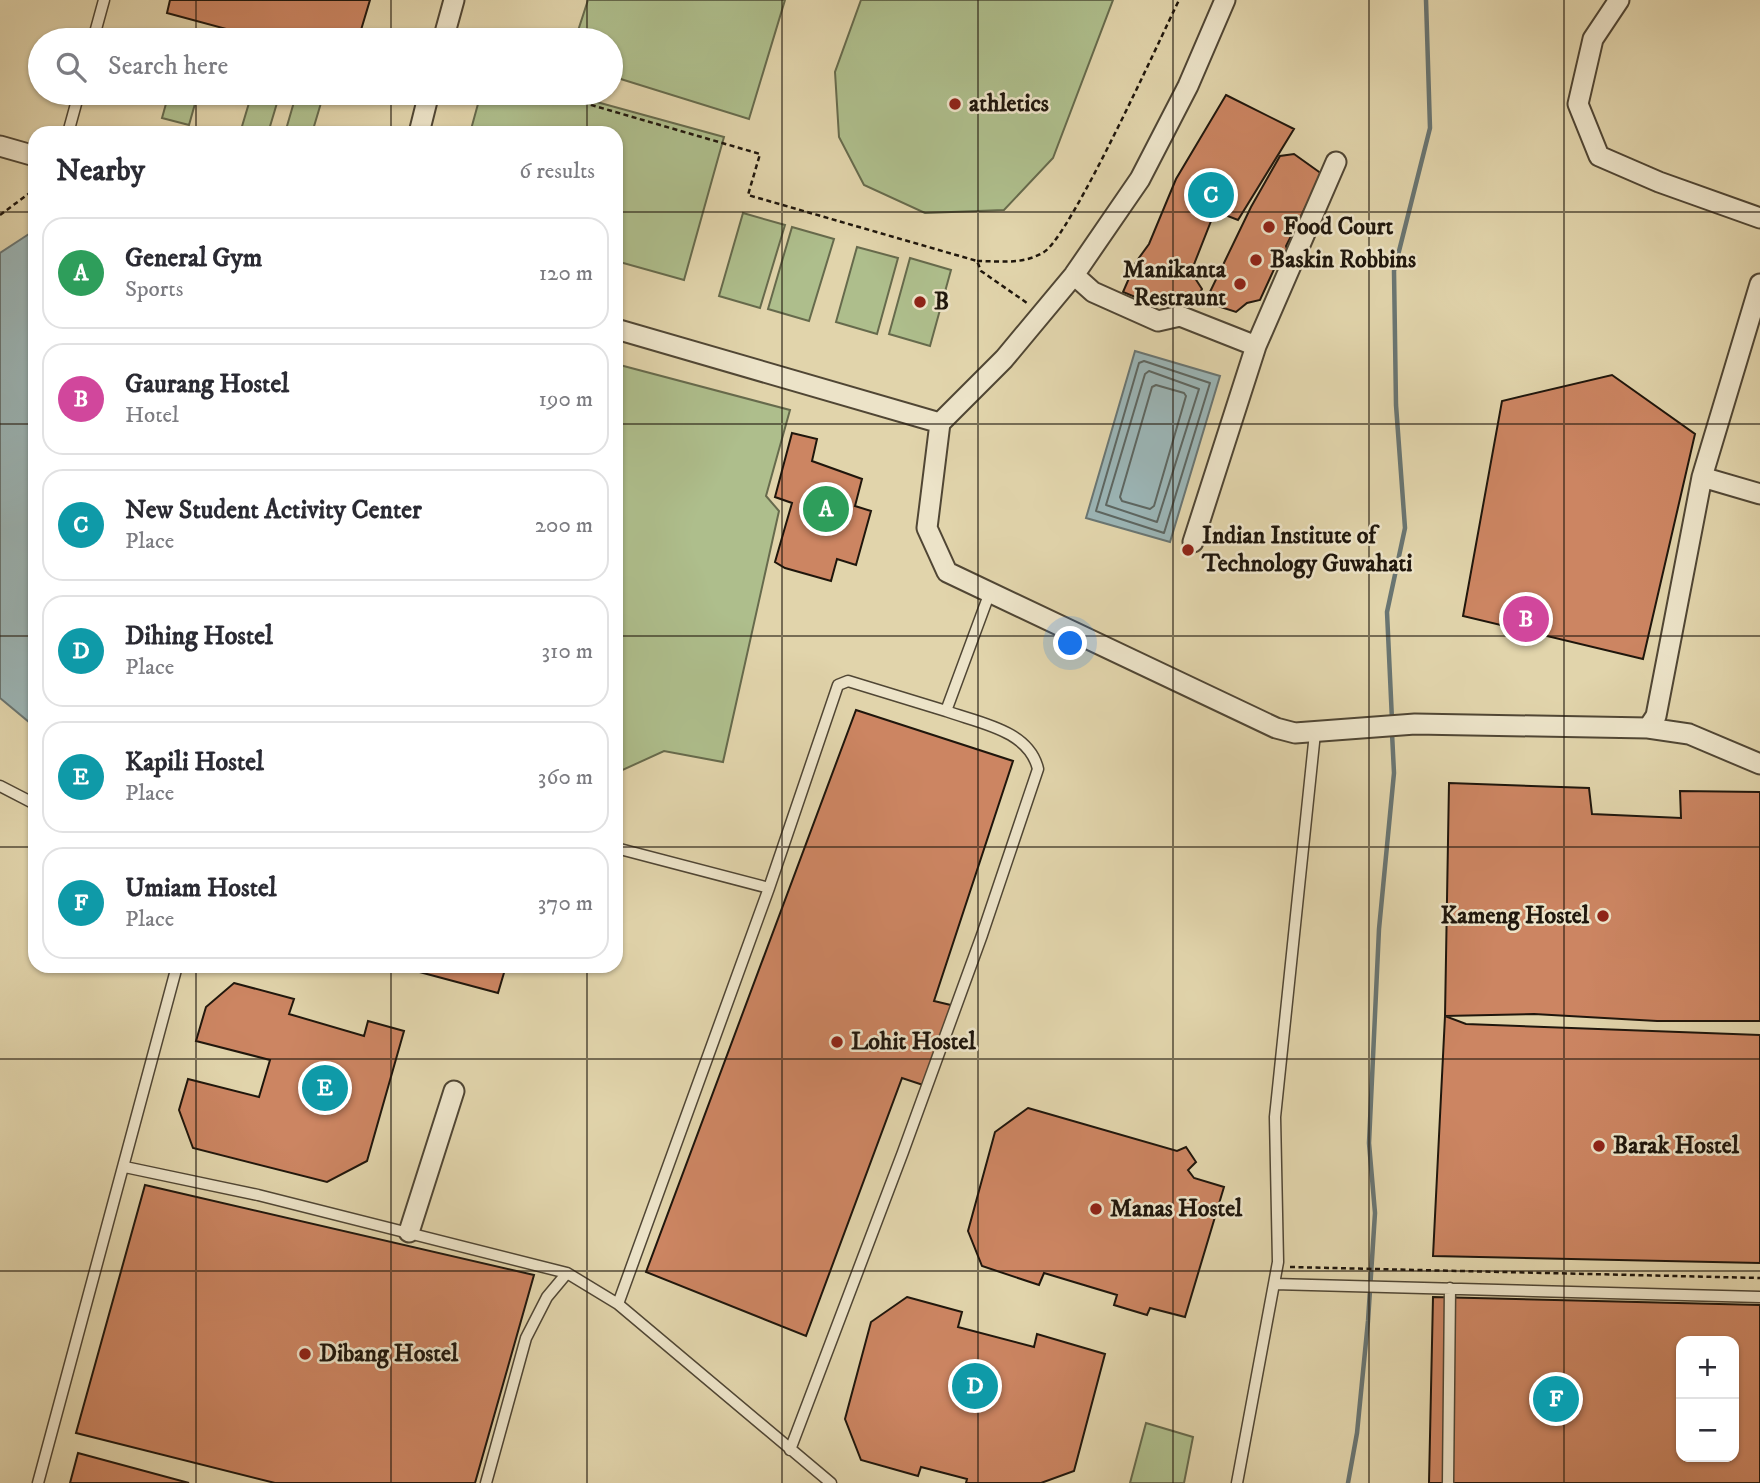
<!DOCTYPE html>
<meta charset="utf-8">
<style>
body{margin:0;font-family:"IM FELL DW Pica",serif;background:#f7f7f7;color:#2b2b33}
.controls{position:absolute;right:21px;bottom:21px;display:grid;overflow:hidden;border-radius:14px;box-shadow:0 2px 5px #0004}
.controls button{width:63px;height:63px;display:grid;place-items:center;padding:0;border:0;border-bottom:2px solid #e1e1e2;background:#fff;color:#2b2b33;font:35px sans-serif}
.you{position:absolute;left:1071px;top:644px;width:24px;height:24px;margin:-18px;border:5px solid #fff;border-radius:50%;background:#1a73e8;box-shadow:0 0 0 10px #1a73e833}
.badge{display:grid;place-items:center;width:46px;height:46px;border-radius:50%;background:#1a73e8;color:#fff;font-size:23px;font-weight:700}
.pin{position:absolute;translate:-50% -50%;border:4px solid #fff;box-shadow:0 2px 7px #0006}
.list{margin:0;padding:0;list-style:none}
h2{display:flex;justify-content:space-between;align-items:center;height:91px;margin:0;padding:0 28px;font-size:30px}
h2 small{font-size:23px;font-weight:400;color:#7c7c81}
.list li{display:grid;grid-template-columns:46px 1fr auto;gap:21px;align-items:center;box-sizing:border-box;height:112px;margin:0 14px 14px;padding:0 14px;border:2px solid #e1e1e2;border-radius:21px}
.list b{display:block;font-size:26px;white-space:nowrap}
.list p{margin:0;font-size:23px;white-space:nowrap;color:#7c7c81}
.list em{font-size:23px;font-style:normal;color:#7c7c81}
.icon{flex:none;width:38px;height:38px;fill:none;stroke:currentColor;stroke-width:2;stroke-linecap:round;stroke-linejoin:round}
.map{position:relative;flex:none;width:1760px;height:1483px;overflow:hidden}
.search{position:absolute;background:#fff;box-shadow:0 2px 5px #0004;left:28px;top:28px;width:595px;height:77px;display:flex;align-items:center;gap:18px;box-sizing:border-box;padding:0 24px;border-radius:38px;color:#7c7c81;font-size:26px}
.panel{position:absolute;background:#fff;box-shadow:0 2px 5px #0004;left:28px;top:126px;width:595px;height:847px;border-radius:21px}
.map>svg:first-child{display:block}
.green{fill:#aebe8c;stroke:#666a4c;stroke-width:2}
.water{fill:#9bb5b6;stroke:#697572;stroke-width:2}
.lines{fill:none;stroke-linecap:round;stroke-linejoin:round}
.shore{stroke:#5d6661;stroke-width:2}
.stream{stroke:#697572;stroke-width:4.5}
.building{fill:#cc8562;stroke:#1f160c;stroke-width:2;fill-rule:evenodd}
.service-casing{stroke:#504634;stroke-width:13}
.minor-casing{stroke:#504634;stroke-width:23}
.path{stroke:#1f160c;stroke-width:2.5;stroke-dasharray:5 3.5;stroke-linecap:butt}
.service{stroke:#ece3c8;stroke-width:10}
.minor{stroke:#ece3c8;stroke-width:19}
.grid{fill:none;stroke:#1f160c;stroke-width:2;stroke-opacity:0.55}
.poi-dot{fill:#8f2418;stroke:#ece3c8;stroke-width:2.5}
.labels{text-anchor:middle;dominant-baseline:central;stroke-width:5;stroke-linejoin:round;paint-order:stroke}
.poi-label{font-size:24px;font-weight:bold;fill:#1f160c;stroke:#ece3c8;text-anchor:start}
</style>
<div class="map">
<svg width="1760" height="1483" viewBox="0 0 1760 1483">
<rect width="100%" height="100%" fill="#e1d4ab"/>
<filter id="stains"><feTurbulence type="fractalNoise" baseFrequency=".00286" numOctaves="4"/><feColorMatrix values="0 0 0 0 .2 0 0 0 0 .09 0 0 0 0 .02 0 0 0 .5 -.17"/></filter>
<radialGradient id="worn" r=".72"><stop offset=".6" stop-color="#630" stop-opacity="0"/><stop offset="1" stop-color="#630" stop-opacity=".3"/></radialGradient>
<!-- green -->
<path class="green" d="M588,0H785L749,119L611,76V40H575Z
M861,0H1113L1053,158L1004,210L925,213L864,185L839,137L835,72Z
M169,93H198L189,125L162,118Z
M252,93H280L268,133H240Z
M481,93H564L724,137L684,280L616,261V133H470Z
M296,95L321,103L312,133H285Z
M743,213L785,225L760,308L719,296Z
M792,227L834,239L809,321L768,309Z
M857,247L898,258L877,334L836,322Z
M910,258L951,270L930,346L889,334Z
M616,364L790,410L766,496L779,511L723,762L664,751L616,773Z
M1146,1423L1193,1437L1184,1483H1130Z"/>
<!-- water -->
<path class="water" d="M35,230V727L0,698V253Z
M1135,351L1220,376L1170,542L1086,518Z"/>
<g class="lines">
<!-- shore -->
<path class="shore" d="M1144,361L1210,383L1164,533L1096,511L1139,363Z
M1149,371L1199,389L1157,522L1106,505L1145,374Z
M1156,385L1184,393L1186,396L1154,506L1150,509L1122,501L1120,497L1152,387Z"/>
<!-- stream -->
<path class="stream" d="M1392,720L1387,612L1405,528L1396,405L1394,271L1430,128L1426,0
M1348,1483L1357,1433L1368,1321L1375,1213L1369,1143L1379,929L1394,773L1392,733"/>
</g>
<!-- building -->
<path class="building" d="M170,0H370L358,40H267L167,13Z
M1226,95L1294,129L1238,220L1215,211L1191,272L1202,289L1193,303L1140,299L1123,292L1136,262L1149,244L1176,179Z
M1294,154L1322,174L1286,246L1289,255L1283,265H1276L1260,300L1247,303L1236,312L1208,303V296L1251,207L1280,156Z
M1612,375L1695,434L1643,659L1463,616L1502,401Z
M792,433L817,439L812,461L862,479L855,506L871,511L856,565L837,559L831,581L785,568L775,562L792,503L775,497Z
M856,710L1013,761L934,1001L955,1006L926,1086L902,1078L806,1336L646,1272Z
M1449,783L1589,788L1592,814L1681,818L1680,791L1760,792V1021H1657L1534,1014L1445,1016Z
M397,966H506L498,993Z
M234,983L294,999L289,1014L364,1036L368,1021L404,1031L367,1161L327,1182L193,1148L179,1110L188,1079L259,1097L270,1060L196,1041L206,1007Z
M1445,1016L1466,1024L1760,1035V1263L1433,1256Z
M1028,1108L1177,1151L1186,1147L1196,1162L1188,1170L1194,1178L1224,1187L1185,1317L1150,1308L1147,1315L1114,1305L1117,1295L1044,1273L1039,1285L982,1266L968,1231L995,1132Z
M145,1185L534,1275L475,1483H275L76,1433Z
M907,1297L962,1312L958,1327L1034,1347L1037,1334L1105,1354L1074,1471L1041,1483H966L967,1479L921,1467L918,1476L861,1460L845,1419L871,1322Z
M1433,1297L1760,1305V1483H1429ZM1681,1341H1734V1457H1681Z
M78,1453L189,1483H70Z"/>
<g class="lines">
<!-- service casing -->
<g class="service-casing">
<path id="service" d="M93,40L104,0
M68,133L79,93
M0,786L35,804
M616,848L769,888
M125,1167L258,1195L567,1273L618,1304L831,1483
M1274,1284L1760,1297
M618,1304L769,888L838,685L848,681L946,711L990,592
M790,1450L903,1152L982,935L1038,769C1029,730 979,723 946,711
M38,1483L177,966
M486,1483L526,1338L547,1297L567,1273
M1237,1483L1278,1262L1275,1117L1315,733
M1448,1483L1450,1288"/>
</g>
<!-- minor casing -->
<g class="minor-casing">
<path id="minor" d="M1619,0L1593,39L1578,104L1599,156L1659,182L1760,218
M443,40L454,0
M419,133L429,93
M0,146L35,156
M1074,275L1093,292L1158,321L1180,316L1256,346
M616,329L940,423L927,528L947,572L1276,728L1295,733L1415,724L1648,728L1656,716L1702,477L1760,284
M940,423L1004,359L1074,275L1140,179L1188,86L1225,0
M1702,477L1760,494
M1193,542L1256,346L1336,162
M1648,728L1689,734L1760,764
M409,1232L454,1091"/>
</g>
<!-- path -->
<path class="path" d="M550,93L760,154L748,195L977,261L981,271L1027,303
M0,215L35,189
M977,261C1001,261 1023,265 1044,252C1071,235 1159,41 1179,0
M1290,1267L1760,1278"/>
<!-- service -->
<use href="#service" class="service"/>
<!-- minor -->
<use href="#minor" class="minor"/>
</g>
<!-- grid -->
<path class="grid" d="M196,0V40M391,0V40M587,0V40M782,0V1483M978,0V1483M1173,0V1483M1369,0V1483M1564,0V1483M196,93V133M391,93V133M587,93V133M0,212H35M616,212H1760M0,424H35M616,424H1760M0,636H35M616,636H1760M0,847H35M616,847H1760M196,966V1483M391,966V1483M587,966V1483M0,1059H1760M0,1271H1760"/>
<!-- markers -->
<g class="poi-dot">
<circle cx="955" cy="104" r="7"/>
<circle cx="1269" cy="227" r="7"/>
<circle cx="1256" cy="260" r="7"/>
<circle cx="1240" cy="284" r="7"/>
<circle cx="920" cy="302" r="7"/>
<circle cx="1188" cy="550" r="7"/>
<circle cx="1603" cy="916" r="7"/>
<circle cx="837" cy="1042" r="7"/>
<circle cx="1599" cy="1146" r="7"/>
<circle cx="1096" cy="1209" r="7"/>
<circle cx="305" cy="1354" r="7"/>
</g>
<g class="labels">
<!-- poi labels -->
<g class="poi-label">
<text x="969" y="104">athletics</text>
<text x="1283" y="227">Food Court</text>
<text x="1270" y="260">Baskin Robbins</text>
<text x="1226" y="270" text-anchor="end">Manikanta<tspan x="1226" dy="28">Restraunt</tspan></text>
<text x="934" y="302">B</text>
<text x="1202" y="536">Indian Institute of<tspan x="1202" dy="28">Technology Guwahati</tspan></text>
<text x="1589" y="916" text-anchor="end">Kameng Hostel</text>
<text x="851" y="1042">Lohit Hostel</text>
<text x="1613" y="1146">Barak Hostel</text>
<text x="1110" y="1209">Manas Hostel</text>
<text x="319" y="1354">Dibang Hostel</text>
</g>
</g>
<rect width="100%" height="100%" filter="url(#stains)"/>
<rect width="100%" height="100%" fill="url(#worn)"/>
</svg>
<div class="controls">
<button>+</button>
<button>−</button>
</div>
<div class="you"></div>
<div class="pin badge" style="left:826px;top:509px;background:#2e9e5b">A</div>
<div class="pin badge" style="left:1526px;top:619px;background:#d1479c">B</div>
<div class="pin badge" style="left:1211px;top:195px;background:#0f9aa8">C</div>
<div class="pin badge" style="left:975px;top:1386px;background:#0f9aa8">D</div>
<div class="pin badge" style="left:325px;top:1088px;background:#0f9aa8">E</div>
<div class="pin badge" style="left:1556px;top:1399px;background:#0f9aa8">F</div>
<div class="search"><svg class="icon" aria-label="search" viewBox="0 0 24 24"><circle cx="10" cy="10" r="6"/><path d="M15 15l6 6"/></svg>Search here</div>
<section class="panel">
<h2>Nearby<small>6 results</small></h2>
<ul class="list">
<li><span class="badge" style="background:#2e9e5b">A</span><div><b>General Gym</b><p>Sports</p></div><em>120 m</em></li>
<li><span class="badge" style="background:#d1479c">B</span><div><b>Gaurang Hostel</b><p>Hotel</p></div><em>190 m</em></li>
<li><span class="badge" style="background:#0f9aa8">C</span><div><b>New Student Activity Center</b><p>Place</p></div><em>200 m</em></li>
<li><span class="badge" style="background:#0f9aa8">D</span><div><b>Dihing Hostel</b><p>Place</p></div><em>310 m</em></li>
<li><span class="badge" style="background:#0f9aa8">E</span><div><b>Kapili Hostel</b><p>Place</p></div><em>360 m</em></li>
<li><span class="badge" style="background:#0f9aa8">F</span><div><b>Umiam Hostel</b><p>Place</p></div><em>370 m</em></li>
</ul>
</section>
</div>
